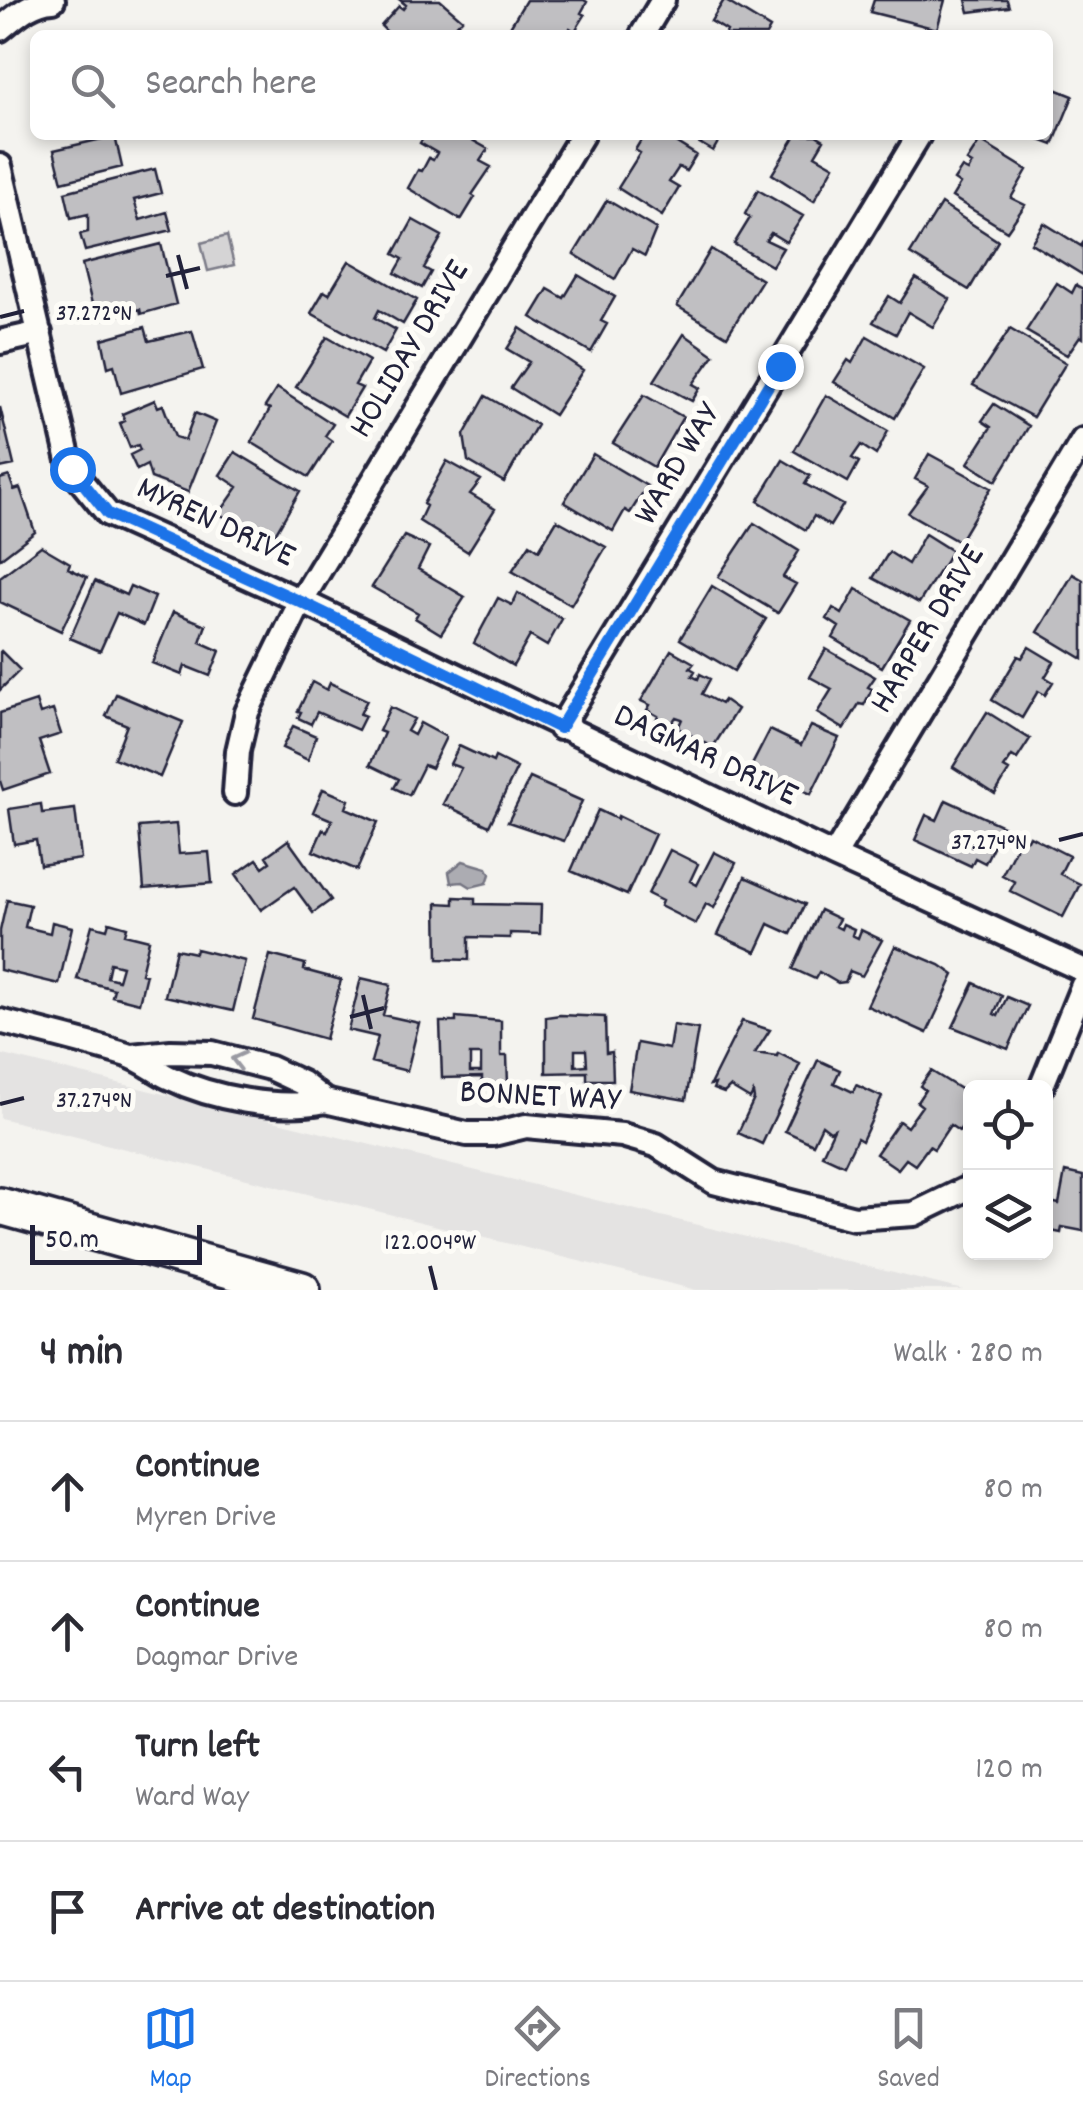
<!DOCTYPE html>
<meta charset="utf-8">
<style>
body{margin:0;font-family:Dekko,sans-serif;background:#f2f2f3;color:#2b2b33}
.controls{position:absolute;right:30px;bottom:30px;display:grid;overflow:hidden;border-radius:15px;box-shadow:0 5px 15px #0003}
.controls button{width:90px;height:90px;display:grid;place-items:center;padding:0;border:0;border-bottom:2px solid #e1e1e2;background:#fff;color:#2b2b33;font:50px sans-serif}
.scale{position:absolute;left:30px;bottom:25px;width:172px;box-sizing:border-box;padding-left:10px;border:5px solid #22223b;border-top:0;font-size:28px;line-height:35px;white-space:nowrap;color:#22223b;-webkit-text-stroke:8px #fdfcf7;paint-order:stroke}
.stop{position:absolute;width:30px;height:30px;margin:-22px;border:8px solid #1a73e8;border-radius:50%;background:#fff}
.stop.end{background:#1a73e8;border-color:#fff;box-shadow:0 2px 10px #0008}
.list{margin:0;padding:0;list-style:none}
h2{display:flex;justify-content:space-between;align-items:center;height:130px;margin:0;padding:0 40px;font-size:42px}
h2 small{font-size:32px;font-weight:400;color:#7c7c81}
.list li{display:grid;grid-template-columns:65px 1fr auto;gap:30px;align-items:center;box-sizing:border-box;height:140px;padding:0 40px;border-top:2px solid #e1e1e2}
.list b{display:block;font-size:38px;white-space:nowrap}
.list p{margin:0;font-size:32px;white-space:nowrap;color:#7c7c81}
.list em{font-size:32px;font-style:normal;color:#7c7c81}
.icon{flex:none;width:55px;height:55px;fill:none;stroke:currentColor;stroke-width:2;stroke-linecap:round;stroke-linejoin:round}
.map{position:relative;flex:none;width:1083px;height:1290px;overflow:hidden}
.search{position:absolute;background:#fff;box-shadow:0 5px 15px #0003;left:30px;right:30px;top:30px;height:110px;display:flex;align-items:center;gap:25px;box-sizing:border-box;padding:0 35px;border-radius:15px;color:#7c7c81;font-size:38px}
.sheet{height:690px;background:#fff}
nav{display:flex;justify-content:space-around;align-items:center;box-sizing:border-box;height:140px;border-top:2px solid #e1e1e2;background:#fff;font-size:28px;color:#7c7c81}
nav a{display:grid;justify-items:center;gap:5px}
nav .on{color:#1a73e8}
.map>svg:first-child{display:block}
.built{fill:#e4e3e2}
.green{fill:#d5d4d5;stroke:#7c7b88;stroke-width:2.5}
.water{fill:#acacb2;stroke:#757582;stroke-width:2.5}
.building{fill:#c0bfc2;stroke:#22223b;stroke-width:2.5;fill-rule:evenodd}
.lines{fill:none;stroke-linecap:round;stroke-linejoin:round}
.minor-casing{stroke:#22223b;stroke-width:30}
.highway-casing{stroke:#22223b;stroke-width:42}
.minor{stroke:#fdfcf7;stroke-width:22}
.highway{stroke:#fdfcf7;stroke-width:35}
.oneway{stroke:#9a9aa2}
.route{stroke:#1a73e8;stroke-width:12}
.ticks{fill:none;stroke:#22223b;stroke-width:4}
.labels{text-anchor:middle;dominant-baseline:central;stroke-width:10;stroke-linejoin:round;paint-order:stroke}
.street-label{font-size:35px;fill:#22223b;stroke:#fdfcf7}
.ticks-label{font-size:25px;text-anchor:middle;fill:#22223b;stroke:#fdfcf7;stroke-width:10;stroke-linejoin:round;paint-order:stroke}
</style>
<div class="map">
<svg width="1083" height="1290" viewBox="0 0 1083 1290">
<rect width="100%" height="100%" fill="#f4f3ef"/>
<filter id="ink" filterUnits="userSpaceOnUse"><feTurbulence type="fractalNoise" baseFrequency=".01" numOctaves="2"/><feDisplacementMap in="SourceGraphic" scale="20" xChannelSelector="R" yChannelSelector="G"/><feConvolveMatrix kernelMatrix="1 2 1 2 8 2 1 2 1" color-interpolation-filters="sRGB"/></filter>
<g filter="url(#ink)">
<!-- built -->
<path class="built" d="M0,1054L963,1290H696L0,1118Z"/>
<!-- green -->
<path class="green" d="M227,236L234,265L208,271L201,243Z"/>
<!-- water -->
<path class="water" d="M463,861L487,868L490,874L487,883L471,887L463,882L451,883L449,872Z"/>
<!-- building -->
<path class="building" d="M400,0H440L462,19L447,35H390L381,26L399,6L403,9L406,5Z
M526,0H584L587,2L581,13L585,15L575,31L570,28L567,35H505Z
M724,0L770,28L766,35H725L727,31L711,21Z
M874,0H945L937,29L870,12Z
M966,0H1007L1009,7L969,12Z
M1048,86L1073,96L1053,145L1027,135H1048Z
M425,135H463L488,149L480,161L491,167L472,195L475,197L461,220L408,188L418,170L422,171L429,158L433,160L437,153L420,143Z
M644,135H664L696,155L686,171L679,167L669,182L679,188L662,216L618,188L640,153L635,150Z
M686,135H722L713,151Z
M796,135H816L824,140L815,155L834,166L814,201L772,174Z
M115,136L122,167L62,182L54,150Z
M980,141L1027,170L1011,198L1025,205L1007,231L952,197L960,184L954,180L962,168L968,171L972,164L967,161Z
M155,169L161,193L134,200L140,220L167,212L172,230L85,251L80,234L88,232V214L71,218L65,192Z
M758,190L803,216L786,242L771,233L766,240L783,248L772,266L734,244L750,218L745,214Z
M607,200L656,229L645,256L632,249L615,279L574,254Z
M941,204L998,241L969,290L910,254Z
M413,220L442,236L424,268L431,272L422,288L395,273L403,259L394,254Z
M1044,223L1081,246L1083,243V275L1031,243Z
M161,244L176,304L141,314L140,309L96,320L82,264Z
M711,249L762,280L727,336L677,306Z
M349,261L417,300L403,324L379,310L375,318L396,330L383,353L311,313L324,291L329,294Z
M578,275L615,297L601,321L607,324L591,352L531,317L548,289L564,298Z
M916,278L950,299L933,327L908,312L896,334L873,322L889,296L900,303Z
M1057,283L1072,293L1076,285L1083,289V338L1080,336L1067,355L1026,331Z
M145,327L149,341L192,331L203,369L121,393L114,365L108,367L102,339Z
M520,328L583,370L554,415L511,388L529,362L507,349Z
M1010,329L1066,363L1033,417L973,385Z
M684,334L714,355L693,384L700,388L692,401L654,381Z
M867,336L924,369L895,418L834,382L848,360L852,363Z
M327,337L369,361L355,385L362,388L345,416L296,387Z
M277,388L333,424L325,436L332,441L309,477L251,442L270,409L265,407Z
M644,395L683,417L654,467L613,443Z
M826,395L888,431L876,455L861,445L852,458L859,462L848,482L794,451Z
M486,396L537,425L504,482L468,461L464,435Z
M155,400L158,407L163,405L175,437L185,440L195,413L216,422L188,492L151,478L147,465L137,470L130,455L140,450L138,445L130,448L120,423L125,421L122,414Z
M994,404L1029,426L996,481L968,463L991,427L982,421Z
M0,407L14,465L0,468Z
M235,452L300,491L271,541L219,514L238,487L220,475Z
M593,454L647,486L630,513L625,510L613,531L564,502Z
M929,454L991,488L959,542L908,513L928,486L915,479Z
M783,460L810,476L805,484L843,505L830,526L814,516L806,530L758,501Z
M447,461L481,480L470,494L495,509L468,552L419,521L426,506L423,504Z
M9,476L14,490L20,488L35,532L0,559V479Z
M557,520L606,547L571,605L512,571L530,544L539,550Z
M754,523L799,551L783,577L796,584L778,613L718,577Z
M925,534L952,551L919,603L873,578L889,552L908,564Z
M404,536L429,547L418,569L465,597L441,634L415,618L418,613L372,587Z
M41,546L70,563L68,568L87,577L61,631L0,602V577Z
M1073,574L1083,580V659L1038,632Z
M95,581L126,595L130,586L155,597L144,625L117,613L100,651L70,638Z
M712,586L766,619L734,671L680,639Z
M856,589L910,620L882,667L833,638L839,627L827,619L833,608L842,614Z
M518,593L562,619L547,646L530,636L513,666L474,643L498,598L512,605Z
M173,612L206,625L200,642L220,651L210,676L185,666L182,675L152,663Z
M1029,647L1054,662L1045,677L1053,682L1045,695L1038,691L1022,718L992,700L1018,656L1022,658Z
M826,649L875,677L868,687L872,689L864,705L859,704L844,729L817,713L832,689L810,677Z
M671,650L694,663L690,668L695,671L692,676L698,679L700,674L710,679L702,694L721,704L724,700L737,709L713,747L678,728L682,719L676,717L669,727L656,720L658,716L647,710L650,705L641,701Z
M1,651L20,670L0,690V652Z
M312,682L327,690L330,683L367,700L360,714L365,716L358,730L317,712L311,724L298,718L301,712L298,711Z
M116,694L183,722L160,777L114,758L127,725L106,716Z
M36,701L40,714L53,710L61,734L39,741L50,774L3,790L0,781V713Z
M390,707L414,719L407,731L414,735L420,723L446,737L431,768L424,765L409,795L394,788L399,779L370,765L384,733L379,731Z
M987,712L1030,739L1017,759L1012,756L1004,768L1009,771L995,794L953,767Z
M293,726L316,736L308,760L282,748Z
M811,726L839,738L811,794L751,767L770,730L801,745Z
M459,746L493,762L495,757L517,768L489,826L443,804L461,768L450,764Z
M530,778L582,801L564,841L508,822Z
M323,789L349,800L346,808L378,822L357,870L313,851L323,829L327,832L332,820L313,812Z
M946,800L1003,826L985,863L975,858L971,866L915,840L926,815L937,820Z
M41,804L42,813L75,809L81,859L40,865L36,840L14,844L9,809Z
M598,810L617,819L618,816L655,834L627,895L571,871Z
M176,824L179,854L209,852L212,883L144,889L139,827Z
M1030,836L1069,856L1060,874L1080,884L1063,917L1010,891L1015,882L1002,875L1021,837L1028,840Z
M288,840L331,900L313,913L294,887L261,910L236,874L257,859L263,867L270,862L266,856Z
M670,850L698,864L690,881L697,885L714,852L736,863L714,908L706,904L696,924L660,906L662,901L648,894Z
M745,877L805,904L791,934L769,924L756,952L718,935Z
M454,897L475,898V904L541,905L540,934L510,933V938L469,937V960L438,959L437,903L454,904Z
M7,900L30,905L25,927L50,933L52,922L72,927L59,984L0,970V931Z
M820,910L839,919L835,926L841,929L843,924L854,929L852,935L858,938L861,930L882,940L862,976L850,971L845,982L838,983L819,972L815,979L793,969Z
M109,922L127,927L125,934L149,940L141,973L146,974L139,1003L112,996L114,989L77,979L92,925L107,929ZM110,963L122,966L118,980L107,977Z
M895,946L940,965L954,975L927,1033L867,1006Z
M176,949L195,953L196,949L245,961L233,1011L165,996Z
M270,955L305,964L304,970L341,980L325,1039L253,1019Z
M361,978L391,985L383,1015L419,1023L407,1071L371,1062L378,1037L348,1030Z
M974,983L1002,996L994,1014L998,1016L1007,997L1028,1006L1008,1049L953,1027Z
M560,1015L605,1017L606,1053L612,1052L613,1080H587V1072L546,1073V1017ZM575,1050H586L587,1065L575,1066Z
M456,1017L501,1021V1056H507L508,1084H482V1077L442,1078L440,1022H456ZM470,1055H481V1072H470Z
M742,1021L770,1030L755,1053L777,1056L778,1053L800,1064L762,1144L738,1133L754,1099L753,1093L750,1099L730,1087L724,1093L713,1089L715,1084L710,1085Z
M673,1025L698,1029L686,1100L629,1090L637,1043L669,1049Z
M818,1060L840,1070L834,1083L853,1092L856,1085L882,1097L862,1141L857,1138L844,1165L822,1155L834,1129L830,1131L822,1125L813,1144L785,1131Z
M931,1071L970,1095V1115L959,1131L950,1125L934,1149L929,1146L915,1165L906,1159L898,1169L876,1154L899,1121L907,1127L922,1106L917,1102L925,1090L920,1086Z
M1065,1172L1083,1176V1231L1062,1227L1061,1233L1046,1230V1201L1059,1204Z"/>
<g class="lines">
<!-- minor casing -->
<g class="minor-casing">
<path id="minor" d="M0,29C16,16 32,1 53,0
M642,35L663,0
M0,166L71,469L108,514L301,601L834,856L1083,970
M0,342L40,333
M560,728L919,135
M235,793L238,751L247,712L301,601L582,135
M834,856L1083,440
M0,1021C42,1032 85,1042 127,1055C142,1060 154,1070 168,1077C211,1098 278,1111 325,1101
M132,1056L171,1052L212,1053L270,1068L302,1083L325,1101L467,1134H493L526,1126L622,1135L656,1145L714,1182L854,1218L914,1214L970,1187
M1041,1088L1083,985"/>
</g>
<!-- highway casing -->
<g class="highway-casing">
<path id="highway" d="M0,1206L302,1290"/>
</g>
<!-- minor -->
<use href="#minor" class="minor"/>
<!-- highway -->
<use href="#highway" class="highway"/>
</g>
<!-- one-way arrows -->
<defs><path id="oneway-chevron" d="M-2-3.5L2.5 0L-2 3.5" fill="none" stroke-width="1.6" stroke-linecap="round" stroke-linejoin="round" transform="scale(2.5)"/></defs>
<use class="oneway" href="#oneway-chevron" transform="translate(238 1060) rotate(-166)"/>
</g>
<g class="lines" filter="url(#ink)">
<!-- route -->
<path class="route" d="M72,469L108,514L301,602L560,728L780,366"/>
</g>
<!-- ticks -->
<path class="ticks" d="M178,255L187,289M166,276L200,268M0,317L24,311M1059,840L1083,834M363,995L371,1029M350,1017L384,1008M0,1104L24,1098M430,1266L436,1290"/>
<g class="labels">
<!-- street labels -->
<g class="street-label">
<text transform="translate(411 350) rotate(-59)">HOLIDAY DRIVE</text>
<text transform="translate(679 465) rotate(-59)">WARD WAY</text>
<text transform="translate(215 524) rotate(25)">MYREN DRIVE</text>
<text transform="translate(929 630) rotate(-59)">HARPER DRIVE</text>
<text transform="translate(705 757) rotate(25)">DAGMAR DRIVE</text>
<text transform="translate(540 1098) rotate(3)">BONNET WAY</text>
</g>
</g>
<g class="ticks-label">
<text x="94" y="320">37.272°N</text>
<text x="989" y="849">37.274°N</text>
<text x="94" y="1107">37.274°N</text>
<text x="430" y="1249">122.004°W</text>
</g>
</svg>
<div class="controls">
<button><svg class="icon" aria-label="locate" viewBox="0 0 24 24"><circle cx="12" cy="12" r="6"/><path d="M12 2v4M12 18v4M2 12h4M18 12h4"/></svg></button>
<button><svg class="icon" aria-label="layers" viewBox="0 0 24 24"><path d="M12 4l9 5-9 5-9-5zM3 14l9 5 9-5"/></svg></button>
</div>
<div class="scale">50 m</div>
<div class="stop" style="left:72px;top:469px"></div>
<div class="stop end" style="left:780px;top:366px"></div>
<div class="search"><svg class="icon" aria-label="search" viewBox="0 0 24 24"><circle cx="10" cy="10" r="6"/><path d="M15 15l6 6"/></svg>Search here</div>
</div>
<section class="sheet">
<h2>4 min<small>Walk · 280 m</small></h2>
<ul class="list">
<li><svg class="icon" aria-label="ahead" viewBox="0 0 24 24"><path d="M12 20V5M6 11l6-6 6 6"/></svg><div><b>Continue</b><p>Myren Drive</p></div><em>80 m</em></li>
<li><svg class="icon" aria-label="ahead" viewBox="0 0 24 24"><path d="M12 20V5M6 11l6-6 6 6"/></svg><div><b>Continue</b><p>Dagmar Drive</p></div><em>80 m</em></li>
<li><svg class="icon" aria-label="left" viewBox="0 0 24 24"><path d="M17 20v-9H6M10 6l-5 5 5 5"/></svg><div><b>Turn left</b><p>Ward Way</p></div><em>120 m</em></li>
<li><svg class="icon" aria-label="arrive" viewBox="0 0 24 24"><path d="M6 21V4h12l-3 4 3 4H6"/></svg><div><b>Arrive at destination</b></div></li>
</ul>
</section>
<nav>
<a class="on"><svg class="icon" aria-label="map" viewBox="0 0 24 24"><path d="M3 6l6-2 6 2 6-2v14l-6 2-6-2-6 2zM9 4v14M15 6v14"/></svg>Map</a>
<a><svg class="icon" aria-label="directions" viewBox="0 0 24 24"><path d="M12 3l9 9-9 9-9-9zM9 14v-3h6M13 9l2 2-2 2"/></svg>Directions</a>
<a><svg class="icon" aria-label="saved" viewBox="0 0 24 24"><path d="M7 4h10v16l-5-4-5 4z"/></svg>Saved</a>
</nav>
